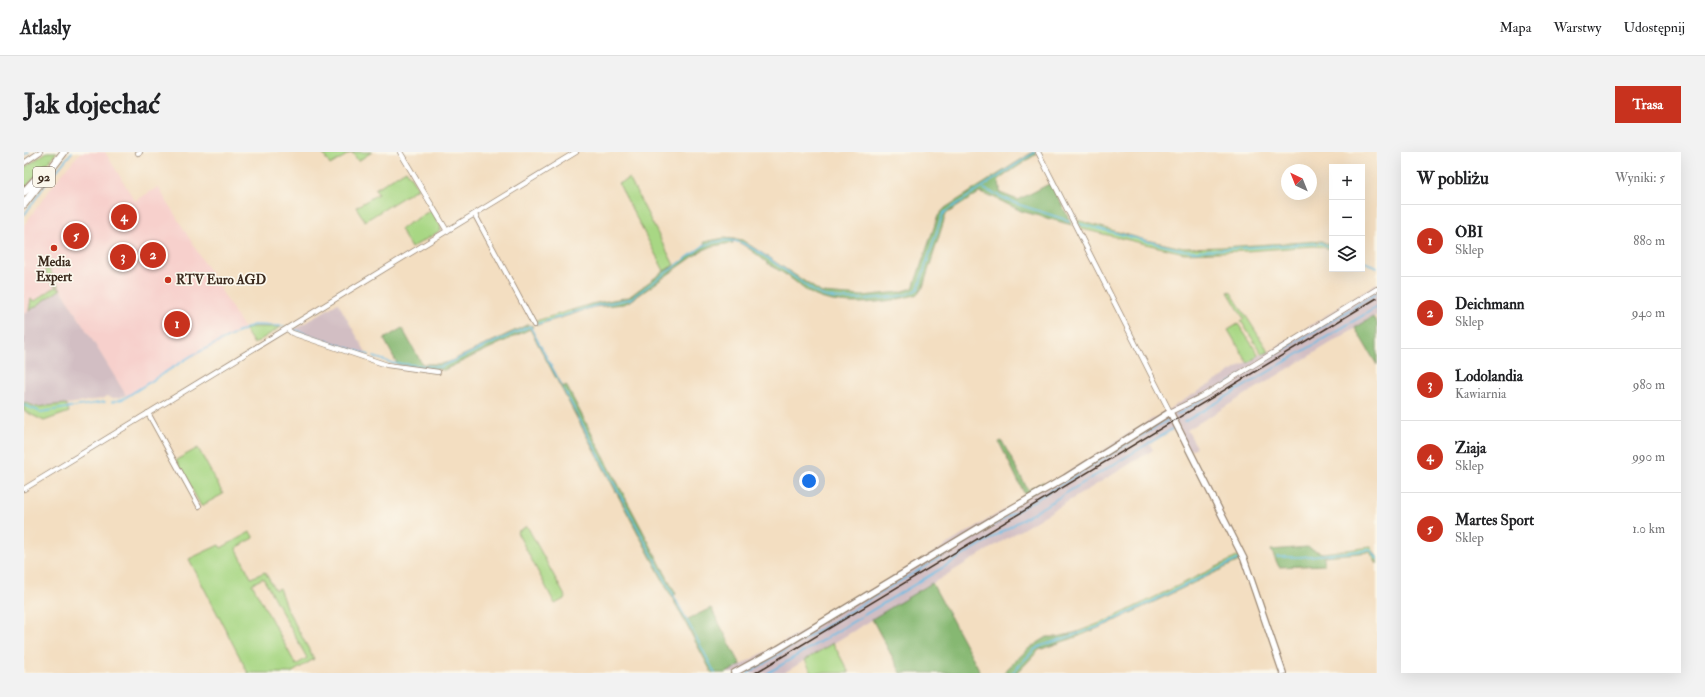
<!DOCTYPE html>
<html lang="pl">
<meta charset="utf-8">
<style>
body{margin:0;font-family:"IM FELL Double Pica",serif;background:#f2f2f2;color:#202124}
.controls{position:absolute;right:12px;top:12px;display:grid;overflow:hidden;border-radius:0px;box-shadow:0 4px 16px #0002}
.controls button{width:36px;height:36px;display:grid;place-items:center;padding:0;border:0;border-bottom:1px solid #e0e0e0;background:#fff;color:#202124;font:20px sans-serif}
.compass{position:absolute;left:1257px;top:12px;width:36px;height:36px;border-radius:50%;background:#fff;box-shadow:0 4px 16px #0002;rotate:317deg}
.you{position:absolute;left:785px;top:329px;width:14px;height:14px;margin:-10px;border:3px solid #fff;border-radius:50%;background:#1a73e8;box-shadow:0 0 0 6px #1a73e833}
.badge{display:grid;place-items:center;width:26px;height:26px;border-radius:50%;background:#c8321e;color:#fff;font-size:13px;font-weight:700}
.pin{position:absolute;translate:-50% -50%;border:2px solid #fff;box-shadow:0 1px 4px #0006}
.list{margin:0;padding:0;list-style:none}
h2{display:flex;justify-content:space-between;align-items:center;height:52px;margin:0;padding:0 16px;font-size:17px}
h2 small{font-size:13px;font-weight:400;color:#757577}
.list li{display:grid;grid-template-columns:26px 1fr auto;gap:12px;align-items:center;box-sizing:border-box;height:72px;padding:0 16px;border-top:1px solid #e0e0e0}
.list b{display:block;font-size:15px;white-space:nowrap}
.list p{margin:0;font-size:13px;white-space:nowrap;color:#757577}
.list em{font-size:13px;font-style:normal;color:#757577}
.icon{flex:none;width:22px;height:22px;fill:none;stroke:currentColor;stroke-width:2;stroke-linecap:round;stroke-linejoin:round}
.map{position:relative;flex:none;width:1353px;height:521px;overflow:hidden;border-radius:0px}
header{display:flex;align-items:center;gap:24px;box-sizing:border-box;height:56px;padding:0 20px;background:#fff;border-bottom:1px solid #e0e0e0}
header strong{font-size:19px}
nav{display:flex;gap:22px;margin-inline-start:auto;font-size:14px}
.intro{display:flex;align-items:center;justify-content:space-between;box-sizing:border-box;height:96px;padding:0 24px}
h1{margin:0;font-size:28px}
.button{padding:10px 18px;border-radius:0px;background:#c8321e;color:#fff;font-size:14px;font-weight:700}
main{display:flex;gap:24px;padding:0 24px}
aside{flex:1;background:#fff;border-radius:0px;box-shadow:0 4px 16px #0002}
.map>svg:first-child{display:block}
.built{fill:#f7d0cc}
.industrial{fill:#d2bec3}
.green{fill:#a8d784;stroke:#728051;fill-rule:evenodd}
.forest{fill:#86b872;stroke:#607148}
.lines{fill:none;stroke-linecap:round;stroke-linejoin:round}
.stream{stroke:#6abee6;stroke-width:1.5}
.minor-casing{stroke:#978470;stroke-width:6}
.tertiary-casing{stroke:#978470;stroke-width:8}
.primary-casing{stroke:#978470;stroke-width:9}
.minor{stroke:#fff;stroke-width:4.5}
.tertiary{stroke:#fff;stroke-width:5.5}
.primary{stroke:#fff;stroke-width:7}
.rail{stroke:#3b2a1e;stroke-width:1.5}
.poi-dot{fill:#c8321e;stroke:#fbf7ec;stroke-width:1.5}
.labels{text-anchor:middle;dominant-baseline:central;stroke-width:3.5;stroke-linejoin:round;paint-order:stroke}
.shield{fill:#fbf7ec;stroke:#75685c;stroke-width:1}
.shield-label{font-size:12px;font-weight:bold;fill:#3b2a1e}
.poi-label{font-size:13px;font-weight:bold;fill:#3b2a1e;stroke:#fbf7ec}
</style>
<header>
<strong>Atlasly</strong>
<nav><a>Mapa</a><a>Warstwy</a><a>Udostępnij</a></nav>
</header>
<div class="intro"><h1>Jak dojechać</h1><a class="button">Trasa</a></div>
<main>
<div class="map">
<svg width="1353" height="521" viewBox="0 0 1353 521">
<rect width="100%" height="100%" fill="#fbf7ec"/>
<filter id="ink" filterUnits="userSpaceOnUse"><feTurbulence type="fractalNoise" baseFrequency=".025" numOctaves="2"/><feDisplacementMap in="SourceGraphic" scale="8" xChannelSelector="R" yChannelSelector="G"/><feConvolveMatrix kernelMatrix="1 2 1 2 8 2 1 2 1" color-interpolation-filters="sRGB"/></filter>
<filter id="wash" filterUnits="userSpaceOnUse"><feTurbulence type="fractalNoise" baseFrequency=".012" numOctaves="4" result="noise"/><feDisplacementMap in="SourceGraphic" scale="16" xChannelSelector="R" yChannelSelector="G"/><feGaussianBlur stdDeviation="0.9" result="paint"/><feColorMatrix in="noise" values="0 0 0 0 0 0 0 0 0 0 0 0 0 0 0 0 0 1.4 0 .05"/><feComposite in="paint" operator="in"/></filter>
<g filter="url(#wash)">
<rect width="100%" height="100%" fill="#f3dec1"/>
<!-- built -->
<path class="built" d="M57,0H81L111,49L134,35L220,176L197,189L198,191L154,212L103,245L37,137L0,162V73L39,20Z"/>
<!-- industrial -->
<path class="industrial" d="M1353,131V163L1163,278L1173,295L1163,300L1151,277L1126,292L1129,298L1121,303L760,521H702L776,481L942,381L1085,295L1102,283L1235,203L1245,200Z
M37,137L102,243L95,246H86L84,244L77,247L24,255H12L0,250V162Z
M314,151L344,204L269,178Z"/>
<!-- green -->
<path class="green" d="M23,0H33L0,37V16Z
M298,0H348L334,9L328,0L306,13Z
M382,18L394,36L341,69L332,55L354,42L351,37Z
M605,26L650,113L640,119L595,32Z
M407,58L417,74L416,79L387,96L376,77Z
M1053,68L1118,87L1159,96L1199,95L1297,89L1308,94V98L1299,95L1290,94L1223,99L1160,101L1058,77Z
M21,111L35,134V135L28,132L21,119Z
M31,135L37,137L5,159L7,147L11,149Z
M1206,139L1245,200L1238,202L1217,169L1220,167L1204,140Z
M548,158L549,162L513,173L512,169Z
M1214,172L1235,203L1224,211L1204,178Z
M228,175H257L230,192L221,178Z
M0,250L12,255L42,252L45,260L20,269L0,259Z
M174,296L199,342L177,354L152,308Z
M503,374L542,446L531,452L493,380Z
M226,380L230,386L212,396L227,426L241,420L251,438L255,436L262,455L290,507L267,521H224L165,407L195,393L197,396ZM239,426L283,506L272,513L228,432Z
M1347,395L1353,405V412L1346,400L1300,404L1298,401Z
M1215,404L1217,408L1084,472L1055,484L1053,480L1082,469Z
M809,491L825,521H788L781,508Z"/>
<!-- forest -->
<path class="forest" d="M1009,0H1011L1012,2L974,28L976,35V41L994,48L1027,31L1048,73L997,59L969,45L955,41L922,62L899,135L894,142C866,151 812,157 786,141C780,138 775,132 769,128C762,122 754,118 746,113C734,104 722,92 708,88L709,91L689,94L677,99L608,148L600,152L569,155L549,162L548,158L567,152L605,145L640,119L651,114L681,93L680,90L700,86L718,88L798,141L839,144L876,140L889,136L914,64L921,56Z
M1349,165L1353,171V213L1331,176Z
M505,172L506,174L508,173L509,175L507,176L539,235L542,233L652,442L649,444L662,468L687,456L717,513L702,521H688L506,177L420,218L374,213L360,187L378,176L398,212H417L425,210Z
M978,289L1004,338L1019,330L1021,334L1002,345L975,290Z
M1283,395L1298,401L1300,404V413L1255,415L1247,398Z
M908,431L957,521H877L848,467Z
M1053,480L1055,484L1015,498L993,521H979L1004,497L1023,485H1034Z"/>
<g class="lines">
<!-- stream -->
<path class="stream" d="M0,3L5,0
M958,36L993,52L1046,69
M1,62L21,33L48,0
M1056,72L1158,98L1169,99L1297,91L1308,96
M1338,109L1353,115
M513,172L570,154L606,147L679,94C690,89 706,86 718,91C736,99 761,118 777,130C784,135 789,140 797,143C812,149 837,147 852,146C866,145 882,145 894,137L918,64L921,60L1011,0
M506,174L691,521
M271,178L345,203
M350,205L368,211L416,215L506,174
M88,250L99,247L167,204L229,173L260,174
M0,253L17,260L81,250
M1153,263L1353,141
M1160,270L1353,155
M1253,405H1276L1345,398L1348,399L1353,407
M724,521L1144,268
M744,521L1150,276
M988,521L1010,498L1017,494L1077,474L1215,407"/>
</g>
</g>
<g filter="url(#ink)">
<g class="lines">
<!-- minor casing -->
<g class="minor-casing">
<path id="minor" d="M376,0L423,79
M1014,0L1146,260L1179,244L1353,137
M114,1L116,0
M0,11L16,0
M451,63L510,173
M263,177L268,181L363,213L414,220
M124,261L175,354
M0,337L552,0"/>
</g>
<!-- tertiary casing -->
<g class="tertiary-casing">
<path id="tertiary" d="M710,521L754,497L971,366L1041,326L1146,260L1220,407L1259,521"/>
</g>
<!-- primary casing -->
<g class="primary-casing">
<path id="primary" d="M0,40L21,17
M0,52L40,0"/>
</g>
<!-- minor -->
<use href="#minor" class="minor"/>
<!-- tertiary -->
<use href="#tertiary" class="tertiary"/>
<!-- primary -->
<use href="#primary" class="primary"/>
<!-- rail -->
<path class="rail" d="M731,521L1353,146"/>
</g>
</g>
<!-- markers -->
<g class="poi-dot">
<circle cx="30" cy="96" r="4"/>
<circle cx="144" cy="128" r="4"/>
</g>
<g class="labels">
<!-- shield labels -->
<rect class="shield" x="9" y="15" width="22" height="20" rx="3"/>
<g class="shield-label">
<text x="20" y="25">92</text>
</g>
<!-- poi labels -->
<g class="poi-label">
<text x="30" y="110">Media<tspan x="30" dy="15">Expert</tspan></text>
<text x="152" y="128" text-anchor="start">RTV Euro AGD</text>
</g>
</g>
</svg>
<div class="controls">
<button>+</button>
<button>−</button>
<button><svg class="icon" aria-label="layers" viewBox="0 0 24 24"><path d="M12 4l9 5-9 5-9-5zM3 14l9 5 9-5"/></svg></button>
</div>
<svg class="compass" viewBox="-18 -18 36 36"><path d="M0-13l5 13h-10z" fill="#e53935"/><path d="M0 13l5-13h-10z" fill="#757577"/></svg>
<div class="you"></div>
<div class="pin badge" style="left:153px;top:172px">1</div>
<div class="pin badge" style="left:129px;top:103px">2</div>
<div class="pin badge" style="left:99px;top:105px">3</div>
<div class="pin badge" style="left:100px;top:65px">4</div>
<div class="pin badge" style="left:52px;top:84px">5</div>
</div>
<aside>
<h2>W pobliżu<small>Wyniki: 5</small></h2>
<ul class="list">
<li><span class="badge">1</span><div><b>OBI</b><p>Sklep</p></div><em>880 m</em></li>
<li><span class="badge">2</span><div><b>Deichmann</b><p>Sklep</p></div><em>940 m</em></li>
<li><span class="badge">3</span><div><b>Lodolandia</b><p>Kawiarnia</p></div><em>980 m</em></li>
<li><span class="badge">4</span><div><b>Ziaja</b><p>Sklep</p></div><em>990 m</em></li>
<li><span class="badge">5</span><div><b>Martes Sport</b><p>Sklep</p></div><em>1.0 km</em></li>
</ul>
</aside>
</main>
